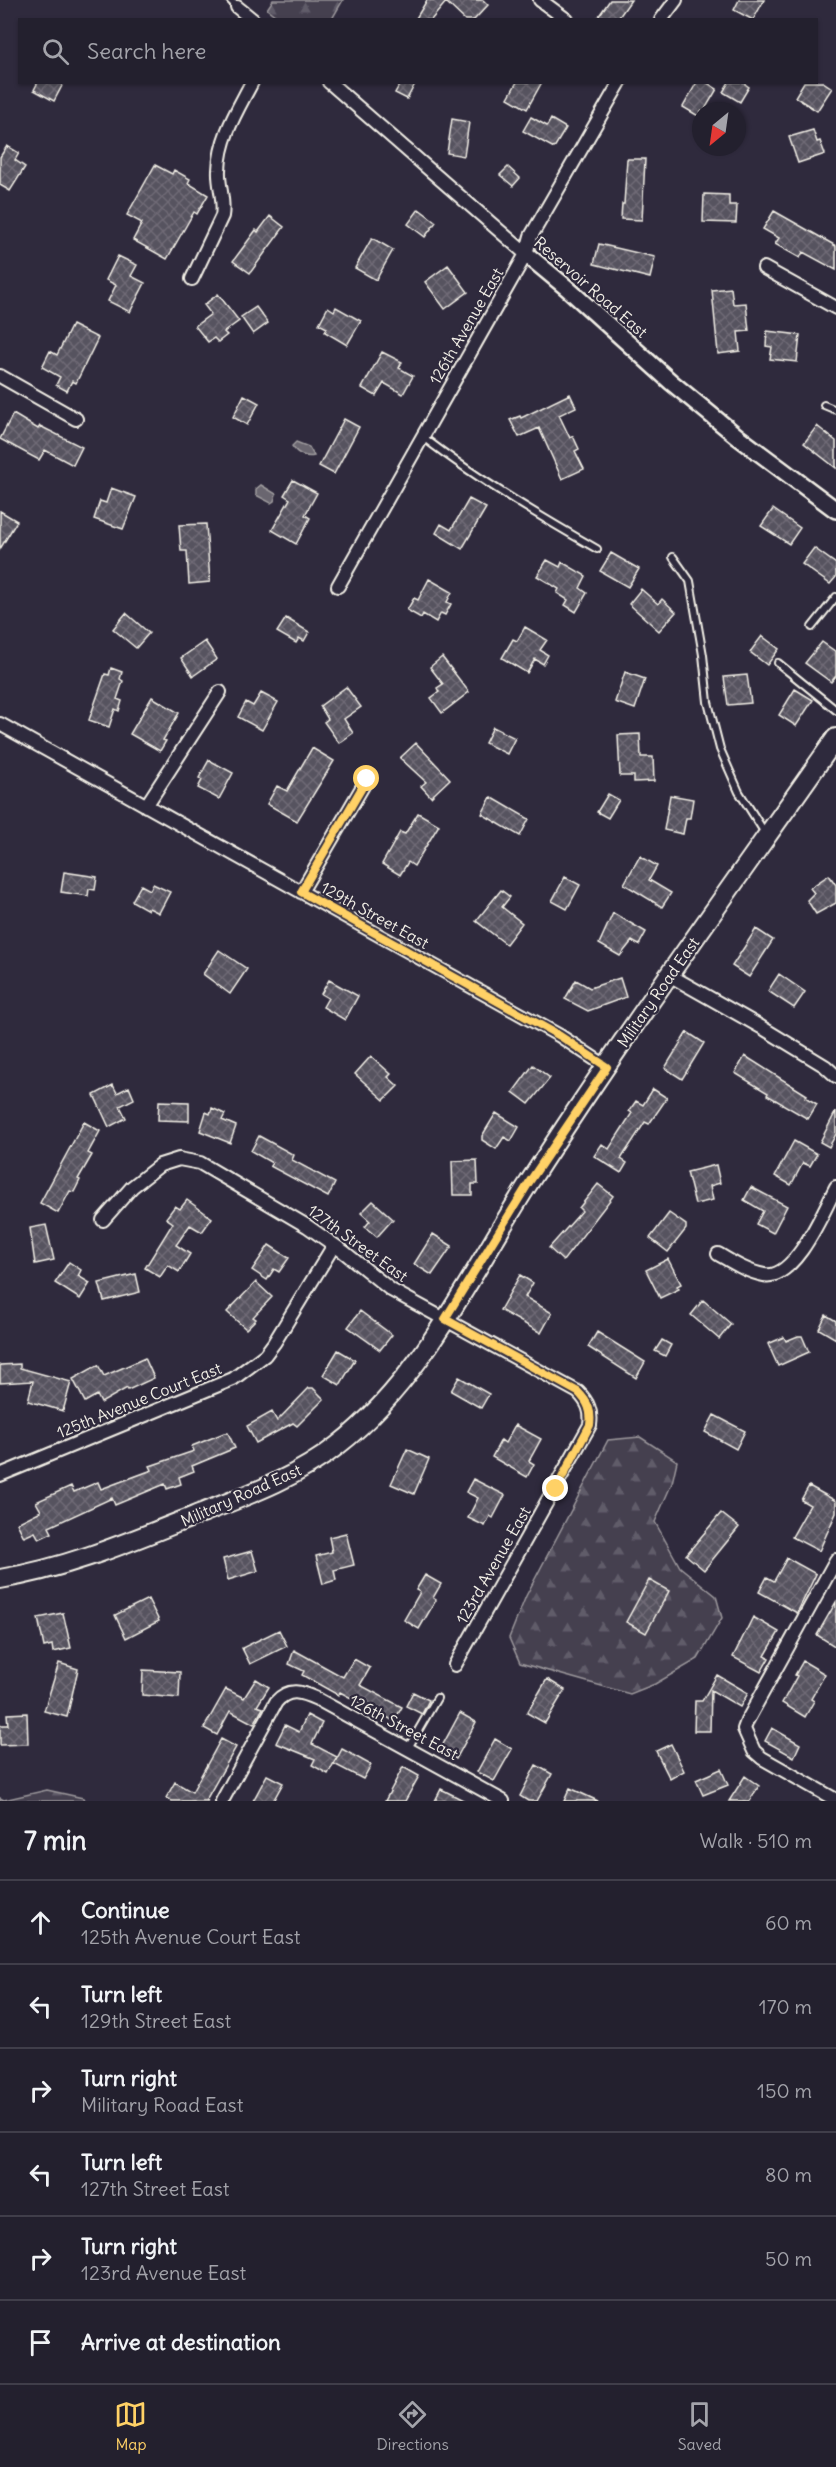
<!DOCTYPE html>
<meta charset="utf-8">
<style>
body{margin:0;font-family:Delius,sans-serif;background:#2b2836;color:#f1f3f6}
.compass{position:absolute;left:692px;top:102px;width:54px;height:54px;border-radius:50%;background:#23202e;box-shadow:0 2px 4px #0004;rotate:209deg}
.stop{position:absolute;width:18px;height:18px;margin:-14px;border:4px solid #ffd166;border-radius:50%;background:#fff}
.stop.end{background:#ffd166;border-color:#fff;box-shadow:0 2px 6px #0008}
.list{margin:0;padding:0;list-style:none}
h2{display:flex;justify-content:space-between;align-items:center;height:78px;margin:0;padding:0 24px;font-size:26px}
h2 small{font-size:20px;font-weight:400;color:#a3a3aa}
.list li{display:grid;grid-template-columns:39px 1fr auto;gap:18px;align-items:center;box-sizing:border-box;height:84px;padding:0 24px;border-top:2px solid #403e4a}
.list b{display:block;font-size:22px;white-space:nowrap}
.list p{margin:0;font-size:20px;white-space:nowrap;color:#a3a3aa}
.list em{font-size:20px;font-style:normal;color:#a3a3aa}
.icon{flex:none;width:33px;height:33px;fill:none;stroke:currentColor;stroke-width:2;stroke-linecap:round;stroke-linejoin:round}
.map{position:relative;flex:none;width:836px;height:1801px;overflow:hidden}
.search{position:absolute;background:#23202e;box-shadow:0 2px 4px #0004;left:18px;right:18px;top:18px;height:66px;display:flex;align-items:center;gap:15px;box-sizing:border-box;padding:0 21px;border-radius:0px;color:#a3a3aa;font-size:22px}
.sheet{height:582px;background:#23202e}
nav{display:flex;justify-content:space-around;align-items:center;box-sizing:border-box;height:84px;border-top:2px solid #403e4a;background:#23202e;font-size:16px;color:#a3a3aa}
nav a{display:grid;justify-items:center;gap:3px}
nav .on{color:#ffd166}
.map>svg:first-child{display:block}
.forest{fill:url(#forest-firs);stroke:#9c989c;stroke-width:1.5}
.water{fill:#6a6670;stroke:#a19ea0;stroke-width:1.5}
.building{fill:url(#building-cross-hatch);stroke:#f4f1e8;stroke-width:1.5}
.lines{fill:none;stroke-linecap:round;stroke-linejoin:round}
.service-casing{stroke:#f4f1e8;stroke-width:10}
.minor-casing{stroke:#f4f1e8;stroke-width:16}
.tertiary-casing{stroke:#f4f1e8;stroke-width:20}
.secondary-casing{stroke:#f4f1e8;stroke-width:22}
.service{stroke:#2f2a3d;stroke-width:6}
.minor{stroke:#2f2a3d;stroke-width:12}
.tertiary{stroke:#2f2a3d;stroke-width:15}
.secondary{stroke:#2f2a3d;stroke-width:18}
.route{stroke:#ffd166;stroke-width:8}
.labels{text-anchor:middle;dominant-baseline:central;stroke-width:4.5;stroke-linejoin:round;paint-order:stroke}
.street-label{font-size:16px;fill:#f4f1e8;stroke:#2f2a3d}
</style>
<div class="map">
<svg width="836" height="1801" viewBox="0 0 836 1801">
<defs>
<pattern id="forest-firs" width="22" height="20" patternUnits="userSpaceOnUse" patternTransform="scale(1.5)"><rect width="22" height="20" fill="#454050"/><path d="M5 1l3.5 6h-7zM16 11l3.5 6h-7z" fill="#605c69"/></pattern>
<pattern id="building-cross-hatch" width="8" height="8" patternUnits="userSpaceOnUse" patternTransform="scale(1.5)"><rect width="8" height="8" fill="#56525f"/><path d="M0 0l8 8M0 8l8-8" fill="none" stroke="#6f6b76"/></pattern>
</defs>
<rect width="100%" height="100%" fill="#2f2a3d"/>
<filter id="ink" filterUnits="userSpaceOnUse"><feTurbulence type="fractalNoise" baseFrequency=".0167" numOctaves="2"/><feDisplacementMap in="SourceGraphic" scale="12" xChannelSelector="R" yChannelSelector="G"/><feConvolveMatrix kernelMatrix="1 2 1 2 8 2 1 2 1" color-interpolation-filters="sRGB"/></filter>
<g filter="url(#ink)">
<!-- forest -->
<path class="forest" d="M273,0H343L332,19H280L267,9Z
M640,1437L677,1461L672,1483L655,1522L680,1567L716,1596L722,1618L698,1659L655,1684L630,1694L520,1663L509,1638L526,1596L608,1440Z
M47,1790L83,1798L86,1801H0V1798L4,1800Z"/>
<!-- water -->
<path class="water" d="M296,442L309,447L314,456C306,458 297,454 292,446Z
M261,485L276,494L274,501L271,503L256,495V489Z"/>
<!-- building -->
<path class="building" d="M427,0H483L488,5L474,20H465L446,2L431,20H415Z
M610,0H631L617,20H596Z
M739,0H764L753,20L734,10Z
M38,82H64L54,101L34,90Z
M401,82H416L407,99L395,93Z
M517,82H542L527,109L508,98Z
M697,82H706L717,89L704,111H701L700,117L683,107Z
M729,82H742L749,87L740,102L723,92Z
M804,82H823L832,88L817,111L795,97Z
M531,117L547,126L551,119L566,128L554,148L523,131Z
M452,119L469,122L464,156L447,153Z
M813,130L817,142L820,141L825,154L798,163L789,137Z
M7,146L19,153L15,160L25,167L10,191L0,185V157Z
M627,159H645L642,220L621,219L622,204H624Z
M155,165L172,174L174,170L190,179L188,183L208,195L197,214L194,212L167,259L133,240L142,223L127,215Z
M508,167L520,178L513,186L500,175Z
M704,194L729,195V205H737L736,223L703,222Z
M419,209L436,222L425,237L408,224Z
M774,211L836,246V270L803,252L800,258L775,244L779,238L763,229Z
M270,216L284,227L250,273L233,261L256,230L258,232Z
M372,238L393,250L376,280L355,268Z
M599,244L655,257L650,278L594,264Z
M118,256L137,265L131,276L145,283L130,312L108,301L116,285L106,280Z
M448,265L468,292L445,309L425,282Z
M731,288L733,304L746,303L749,331L738,332L740,351L718,354L712,290Z
M218,294L239,321L224,332L227,335L218,342L214,338L208,342L195,326L211,314L204,305Z
M256,307L268,323L253,334L241,317Z
M328,307L334,311L336,307L361,321L347,345L325,332L327,328L319,324Z
M72,325L98,338L76,383L72,381L67,391L56,385L60,377L42,367L50,351L57,355Z
M767,331L800,335L797,362L770,359L772,347L766,346Z
M382,352L402,362L399,368L413,376L403,394L384,383L376,396L362,388Z
M570,394L576,407L559,415L570,438L573,436L579,449L575,451L584,469L562,479L539,428L519,437L510,420L520,416L521,418Z
M244,395L259,403L247,425L233,417Z
M13,414L38,429L40,426L82,447L73,465L45,450L39,460L0,439Z
M344,419L359,427L334,474L319,466Z
M817,426L836,441V468L804,443Z
M293,480L317,493L305,515L310,518L296,544L272,530L290,499L284,495Z
M111,488L136,497L123,529L94,519L100,501L106,503Z
M469,499L486,508L462,549L436,533L441,524L451,530Z
M773,509L800,528L789,544L761,526Z
M0,511L17,521L0,549Z
M206,524L210,582L189,584L187,551H181L179,525Z
M814,548L836,564V577L830,584L802,564Z
M611,553L639,569L628,587L600,571Z
M547,560L560,567L562,562L586,576L580,588L587,593L576,612L565,605L568,600L557,593L559,589L537,576Z
M429,579L452,592L447,602L451,604L445,615L441,613L436,622L423,614L421,618L407,610L414,598L418,600Z
M641,589L658,604L662,599L676,612L659,631L629,604Z
M126,613L149,633L136,648L113,629Z
M286,618L309,632L304,641L299,638L296,643L277,632Z
M525,627L547,640L540,650L548,655L543,664L535,659L527,673L502,658L513,639L517,641Z
M762,636L779,649L767,665L750,652Z
M205,641L217,659L193,676L181,658Z
M822,642L836,652V676L831,682L805,663Z
M442,657L469,692L442,713L431,698L439,692L437,688L443,684L430,667Z
M111,668L122,672L120,679L123,681L117,699L122,701L119,711L115,709L109,727L89,720L105,674L109,675Z
M625,672L645,679L635,709L615,702Z
M747,675L751,703L728,705L724,677Z
M346,687L361,707L344,719L353,733L339,743L324,722L328,719L320,706Z
M795,689L813,700L796,726L779,715Z
M261,693L278,702L262,730L238,717L246,702L253,706Z
M152,697L179,713L163,740L166,741L160,751L130,734Z
M493,727L515,738L507,754L485,743Z
M640,734L641,757H653L654,781L634,782V776H620L618,735Z
M416,743L450,779L431,797L421,786L426,782L400,758Z
M312,748L334,761L297,821L267,804L277,786L287,791Z
M209,760L233,773L219,799L198,788L202,780L199,778Z
M608,794L619,800L608,818L597,812Z
M670,795L693,799L690,818H686L683,834L664,830Z
M491,797L529,819L520,836L482,814Z
M418,813L439,825L414,866L408,862L400,875L382,864L400,832L405,834Z
M640,856L657,866L649,880L671,893L662,907L624,884Z
M64,872L97,877L95,890L89,889L88,896L61,892Z
M829,875L836,885V903L816,914L807,900L814,893L810,888Z
M565,877L580,885L567,909L552,901Z
M153,884L170,892L159,913L149,908L148,910L132,901L141,885L150,890Z
M501,890L510,897L502,907L522,923L506,944L476,921Z
M613,913L646,932L639,945L632,941L620,956L599,944Z
M756,929L773,940L749,977L732,966Z
M219,950L247,969L230,994L203,974Z
M779,974L805,992L794,1008L768,991Z
M620,978L626,997L588,1011L565,999L576,980L590,988Z
M329,980L358,996L345,1020L323,1007L328,998L321,994Z
M687,1032L704,1043L682,1079L665,1068Z
M371,1056L391,1074L388,1077L398,1086L384,1100L355,1074Z
M745,1056L807,1095L805,1097L817,1104L808,1119L767,1095L768,1093L735,1073Z
M533,1065L550,1078L529,1104L513,1092Z
M113,1085L117,1093L129,1087L134,1099L120,1106L126,1118L109,1127L94,1095Z
M653,1089L667,1098L649,1124L645,1122L621,1159L627,1163L621,1173L594,1156L602,1144L609,1149L632,1113L629,1111L636,1101L643,1105Z
M159,1101L189,1102V1121L158,1120Z
M212,1108L225,1114L222,1120L236,1126L230,1143L200,1131L206,1112L210,1114Z
M836,1111V1134L829,1147L820,1142Z
M496,1113L519,1127L511,1141L504,1137L496,1149L482,1140V1136Z
M84,1122L100,1131L88,1153L92,1155L78,1179L80,1180L74,1192L70,1191L58,1213L40,1203Z
M259,1136L294,1155L292,1160L335,1183L328,1197L270,1166L272,1163L251,1151Z
M794,1141L817,1154L810,1166L803,1163L791,1185L775,1176Z
M477,1160L478,1184H472V1195H453L452,1161Z
M716,1165L720,1183L710,1186L713,1200L695,1204L687,1172Z
M598,1184L613,1196L563,1261L549,1248L582,1211L579,1208Z
M751,1187L787,1206L773,1233L756,1224L763,1211L744,1200Z
M187,1200L212,1218L202,1232L190,1225L176,1245L190,1254L179,1272L168,1265L160,1277L145,1268L173,1223L166,1218L175,1206L180,1209Z
M373,1201L393,1219L377,1237L365,1227L370,1221L361,1213Z
M669,1213L686,1225V1229L668,1252L650,1238Z
M46,1225L54,1260L35,1264L30,1228Z
M433,1234L452,1246L432,1275L414,1264Z
M269,1245L289,1258L279,1272L274,1269L267,1280L252,1270Z
M668,1259L681,1284L677,1286L679,1289L660,1298L646,1270Z
M69,1262L81,1270L78,1276L90,1283L80,1299L55,1283Z
M136,1274L140,1292L104,1301L99,1283Z
M520,1275L533,1283L525,1297L552,1313L541,1333L500,1310Z
M256,1282L272,1297L253,1317L256,1319L246,1329L227,1312Z
M703,1300L731,1324L719,1339L691,1315Z
M360,1311L392,1335L380,1350L348,1327Z
M826,1315L836,1321V1339L819,1329Z
M597,1332L645,1362L636,1378L588,1347Z
M798,1336H802L809,1352L778,1366L768,1344L784,1337L786,1341Z
M662,1340L671,1345L665,1356L655,1351Z
M338,1350L355,1360L340,1385L323,1375Z
M145,1358L154,1378L128,1390L127,1388L101,1403L97,1395L85,1402L73,1379L98,1365L104,1376Z
M20,1364V1368L71,1382L63,1411L28,1401L33,1381L0,1383V1365Z
M459,1377L489,1394L481,1408L451,1391Z
M309,1388H313L324,1399L297,1426L293,1423L256,1443L247,1426L272,1412L277,1421Z
M714,1415L745,1431L736,1449L705,1432Z
M515,1425L541,1439L529,1461L534,1464L527,1477L492,1457L501,1440L505,1443Z
M224,1433H228L235,1448L192,1466L194,1471L179,1477L181,1484L167,1489L165,1484L115,1505L112,1498L49,1527L52,1533L39,1539L35,1532L24,1537L17,1523L41,1511L36,1502L71,1486L74,1492L98,1482L101,1489L152,1470L150,1466L194,1451L192,1446Z
M407,1449L429,1459L414,1494L391,1484Z
M473,1479L505,1495L493,1518L490,1516L485,1526L468,1518L478,1498L466,1492Z
M809,1486L836,1501V1513L819,1551L792,1537L810,1505L801,1500Z
M721,1513L739,1527L704,1570L686,1555Z
M346,1533L354,1565L334,1570L336,1580L323,1584L316,1556L332,1552L329,1537Z
M252,1551L258,1571L228,1580L223,1559Z
M787,1558L816,1574L797,1613L759,1592L767,1577L774,1581Z
M425,1575L441,1584L433,1598L436,1600L419,1629L404,1620L420,1592L416,1590Z
M649,1580L669,1591L646,1633L626,1622Z
M148,1599L159,1621L126,1638L115,1615Z
M836,1602V1647L817,1635Z
M63,1613L71,1648L53,1652L52,1645L44,1647L38,1618Z
M753,1617L779,1632L765,1656L769,1658L761,1672L733,1657Z
M279,1630L287,1646L250,1664L242,1648Z
M294,1650L343,1677L354,1659L370,1668L360,1685L402,1707L394,1721L340,1692L338,1695L302,1675L304,1671L289,1664Z
M803,1661L825,1674L811,1699L814,1701L805,1717L782,1703L797,1676L795,1675Z
M59,1663L78,1669L67,1717L44,1711Z
M143,1670L180,1672L179,1698L142,1695Z
M717,1675L748,1693L740,1707L711,1690L710,1731H694L695,1701H702Z
M256,1679L269,1687L257,1706L263,1708L254,1724L230,1711L217,1735L204,1728L226,1689L244,1698Z
M547,1679L565,1690L545,1723L527,1713Z
M413,1692L429,1700L422,1714L406,1706Z
M27,1713L28,1744L0,1745V1725H8L7,1714Z
M460,1713L476,1722L456,1759L440,1750Z
M307,1715L322,1723L312,1744L337,1757L328,1774L312,1765L315,1759L276,1743L285,1725L299,1732Z
M772,1728L800,1744L794,1757L765,1741Z
M221,1739L236,1747L206,1800L208,1801H172L166,1798L175,1782L192,1792Z
M495,1739L512,1749L494,1781L477,1772Z
M671,1744L684,1771L670,1779L656,1751Z
M342,1749L371,1765L363,1779L334,1764Z
M536,1765L552,1774L537,1801H528L520,1796Z
M403,1767L419,1776L405,1801H385Z
M721,1769L728,1785L703,1795L696,1780Z
M267,1775L283,1783L273,1801H253Z
M745,1776L759,1786L749,1801H729Z
M570,1788L598,1801H564Z
M441,1789L465,1801H435Z"/>
<g class="lines">
<!-- service casing -->
<g class="service-casing">
<path id="service" d="M230,0L237,7
M824,405L836,410
M423,437C477,479 537,515 597,549
M673,557L690,581L703,655L708,702L720,749L739,792L765,833
M812,627L836,597
M778,663L836,710
M408,1748L437,1698"/>
</g>
<!-- minor casing -->
<g class="minor-casing">
<path id="minor" d="M540,0L567,20
M237,7L253,20
M661,20L676,0
M329,82L526,254
M764,268L836,308
M192,279L222,216C225,200 218,186 219,170C220,137 237,111 252,82
M0,376L76,419
M338,586L526,254L531,236L620,82
M0,724L560,1036L607,1067
M146,806L220,692
M301,892L367,779
M669,975L761,1027L825,1066L836,1076
M103,1220L132,1187L160,1165L179,1159L200,1163L307,1226L344,1252L391,1290L578,1392C588,1402 592,1411 590,1425L455,1665
M718,1254C732,1262 747,1272 764,1275C795,1281 824,1210 836,1187
M0,1475L233,1379L265,1355L274,1343L334,1245
M836,1560L747,1721L744,1729L754,1751L762,1758L836,1800
M222,1801L276,1702C289,1687 301,1692 317,1699L503,1801"/>
</g>
<!-- tertiary casing -->
<g class="tertiary-casing">
<path id="tertiary" d="M526,254L567,288L671,382L738,437L836,510"/>
</g>
<!-- secondary casing -->
<g class="secondary-casing">
<path id="secondary" d="M0,1579C68,1568 131,1541 194,1516C243,1497 297,1478 338,1445C424,1378 472,1271 530,1181C627,1030 733,885 836,738"/>
</g>
<!-- service -->
<use href="#service" class="service"/>
<!-- minor -->
<use href="#minor" class="minor"/>
<!-- tertiary -->
<use href="#tertiary" class="tertiary"/>
<!-- secondary -->
<use href="#secondary" class="secondary"/>
</g>
</g>
<g class="lines" filter="url(#ink)">
<!-- route -->
<path class="route" d="M367,779L301,892L560,1036L607,1067L530,1181L445,1319L578,1392C588,1402 592,1411 590,1425L556,1489"/>
</g>
<g class="labels">
<!-- street labels -->
<g class="street-label">
<text transform="translate(591 287) rotate(41)">Reservoir Road East</text>
<text transform="translate(466 326) rotate(-60)">126th Avenue East</text>
<text transform="translate(375 915) rotate(29)">129th Street East</text>
<text transform="translate(658 992) rotate(-55)">Military Road East</text>
<text transform="translate(358 1243) rotate(36)">127th Street East</text>
<text transform="translate(139 1400) rotate(-22)">125th Avenue Court East</text>
<text transform="translate(241 1495) rotate(-24)">Military Road East</text>
<text transform="translate(493 1565) rotate(-60)">123rd Avenue East</text>
<text transform="translate(404 1727) rotate(28)">126th Street East</text>
</g>
</g>
</svg>
<svg class="compass" viewBox="-18 -18 36 36"><path d="M0-13l5 13h-10z" fill="#e53935"/><path d="M0 13l5-13h-10z" fill="#a3a3aa"/></svg>
<div class="stop" style="left:367px;top:779px"></div>
<div class="stop end" style="left:556px;top:1489px"></div>
<div class="search"><svg class="icon" aria-label="search" viewBox="0 0 24 24"><circle cx="10" cy="10" r="6"/><path d="M15 15l6 6"/></svg>Search here</div>
</div>
<section class="sheet">
<h2>7 min<small>Walk · 510 m</small></h2>
<ul class="list">
<li><svg class="icon" aria-label="ahead" viewBox="0 0 24 24"><path d="M12 20V5M6 11l6-6 6 6"/></svg><div><b>Continue</b><p>125th Avenue Court East</p></div><em>60 m</em></li>
<li><svg class="icon" aria-label="left" viewBox="0 0 24 24"><path d="M17 20v-9H6M10 6l-5 5 5 5"/></svg><div><b>Turn left</b><p>129th Street East</p></div><em>170 m</em></li>
<li><svg class="icon" aria-label="right" viewBox="0 0 24 24"><path d="M7 20v-9h11M14 6l5 5-5 5"/></svg><div><b>Turn right</b><p>Military Road East</p></div><em>150 m</em></li>
<li><svg class="icon" aria-label="left" viewBox="0 0 24 24"><path d="M17 20v-9H6M10 6l-5 5 5 5"/></svg><div><b>Turn left</b><p>127th Street East</p></div><em>80 m</em></li>
<li><svg class="icon" aria-label="right" viewBox="0 0 24 24"><path d="M7 20v-9h11M14 6l5 5-5 5"/></svg><div><b>Turn right</b><p>123rd Avenue East</p></div><em>50 m</em></li>
<li><svg class="icon" aria-label="arrive" viewBox="0 0 24 24"><path d="M6 21V4h12l-3 4 3 4H6"/></svg><div><b>Arrive at destination</b></div></li>
</ul>
</section>
<nav>
<a class="on"><svg class="icon" aria-label="map" viewBox="0 0 24 24"><path d="M3 6l6-2 6 2 6-2v14l-6 2-6-2-6 2zM9 4v14M15 6v14"/></svg>Map</a>
<a><svg class="icon" aria-label="directions" viewBox="0 0 24 24"><path d="M12 3l9 9-9 9-9-9zM9 14v-3h6M13 9l2 2-2 2"/></svg>Directions</a>
<a><svg class="icon" aria-label="saved" viewBox="0 0 24 24"><path d="M7 4h10v16l-5-4-5 4z"/></svg>Saved</a>
</nav>
